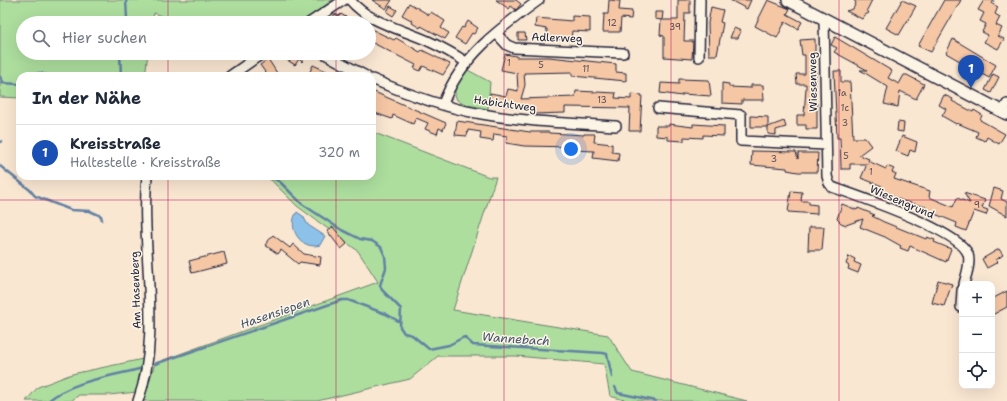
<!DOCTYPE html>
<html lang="de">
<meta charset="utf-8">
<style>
body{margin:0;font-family:"Shantell Sans",sans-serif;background:#f2f2f3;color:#1f2937}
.controls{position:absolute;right:12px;bottom:12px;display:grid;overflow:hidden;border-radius:8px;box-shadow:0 4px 16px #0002}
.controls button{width:36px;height:36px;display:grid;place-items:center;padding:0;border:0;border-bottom:1px solid #e0e1e3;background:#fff;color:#1f2937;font:20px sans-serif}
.you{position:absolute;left:571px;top:149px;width:14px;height:14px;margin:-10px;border:3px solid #fff;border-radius:50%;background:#1a73e8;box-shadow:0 0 0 6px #1a73e833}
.badge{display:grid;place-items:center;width:26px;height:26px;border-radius:50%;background:#22223b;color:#fff;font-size:13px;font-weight:700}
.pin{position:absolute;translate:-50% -33px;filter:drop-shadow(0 1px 2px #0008)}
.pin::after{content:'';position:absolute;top:21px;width:14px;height:12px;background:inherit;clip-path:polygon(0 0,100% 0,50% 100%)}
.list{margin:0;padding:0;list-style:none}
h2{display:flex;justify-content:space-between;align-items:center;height:52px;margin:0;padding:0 16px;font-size:17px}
h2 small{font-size:13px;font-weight:400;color:#747a83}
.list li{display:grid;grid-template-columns:26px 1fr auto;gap:12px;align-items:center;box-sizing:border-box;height:56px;padding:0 16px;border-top:1px solid #e0e1e3}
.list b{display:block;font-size:15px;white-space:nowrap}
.list p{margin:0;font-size:13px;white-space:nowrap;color:#747a83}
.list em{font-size:13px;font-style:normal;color:#747a83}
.icon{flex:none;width:22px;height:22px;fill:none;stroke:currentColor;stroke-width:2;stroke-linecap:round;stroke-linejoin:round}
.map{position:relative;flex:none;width:1007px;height:401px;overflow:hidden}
.search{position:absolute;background:#fff;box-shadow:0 4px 16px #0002;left:16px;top:16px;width:360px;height:44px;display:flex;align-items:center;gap:10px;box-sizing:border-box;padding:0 14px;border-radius:22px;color:#747a83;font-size:15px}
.panel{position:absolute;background:#fff;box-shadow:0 4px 16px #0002;left:16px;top:72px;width:360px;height:108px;border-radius:12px}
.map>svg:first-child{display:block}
.green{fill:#adde9e;stroke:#68806c}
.water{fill:#8cc1e9;stroke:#6281a3}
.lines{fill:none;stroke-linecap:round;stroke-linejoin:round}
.stream{stroke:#6281a3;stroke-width:2.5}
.building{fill:#f6c7a5;stroke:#22223b}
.minor-casing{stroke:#22223b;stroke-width:12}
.major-casing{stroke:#22223b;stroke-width:14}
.minor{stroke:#fcf5e5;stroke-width:9}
.major{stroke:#fcf5e5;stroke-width:11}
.grid{fill:none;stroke:#c2185b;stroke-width:1;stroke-opacity:0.55}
.labels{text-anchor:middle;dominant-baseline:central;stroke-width:3;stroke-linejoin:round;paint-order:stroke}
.number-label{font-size:9px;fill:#574b56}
.street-label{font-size:11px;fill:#22223b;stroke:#fcf5e5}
.water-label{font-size:12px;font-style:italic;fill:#42526f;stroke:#fcf5e5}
</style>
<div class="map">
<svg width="1007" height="401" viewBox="0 0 1007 401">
<rect width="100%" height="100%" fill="#fae7d2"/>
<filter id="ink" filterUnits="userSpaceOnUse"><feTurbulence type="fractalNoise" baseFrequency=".025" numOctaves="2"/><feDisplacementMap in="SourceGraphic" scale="8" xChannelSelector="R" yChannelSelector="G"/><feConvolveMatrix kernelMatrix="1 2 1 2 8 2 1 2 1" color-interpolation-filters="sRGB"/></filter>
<g filter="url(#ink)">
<!-- green -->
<path class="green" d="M0,0H333L300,23H178L154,13L152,23H23V53H148L145,76H20V98L0,97Z
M466,69L490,82L488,109L463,104L457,100C451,88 460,79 466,69Z
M372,132L489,177H496L453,310L608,335L632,372L747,401H628L610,396L604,364L516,356H438L410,379L317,401H143L155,363L378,282L358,251L297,206L271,180L262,176H372Z
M143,359L137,392L109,395H79L71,401H26L38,387L72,374Z"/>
<!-- water -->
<path class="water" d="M297,212L303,216L308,225L325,236L320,245C301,251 286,227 297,212Z"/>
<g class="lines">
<!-- stream -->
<path class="stream" d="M123,23L127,19L126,0
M120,53L121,76
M30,76L39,73L50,76
M0,77L4,83
M0,83L20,84
M0,142L2,141
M0,166L30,190L35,196L71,210L90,211L101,216L102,220
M268,176L280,182L302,204L340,229L360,239L372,241L381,247L385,256L386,268L380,285L382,290L401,309L400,327L404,333L412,335L429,349L449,345L464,337L473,345L603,353L607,354L612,377
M155,364L342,300H348L386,314L400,322
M615,387L618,393L623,394L656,401
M48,401C72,381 109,377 139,369"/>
</g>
<!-- building -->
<path class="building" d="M372,0H392L386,9Z
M496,0H516L521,4L516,10L511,6L509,9Z
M609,0L620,1L619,10L632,11L631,19L621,18L620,32H603L604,14H608Z
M678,0H690V13H685L684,41H693L692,59L664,57V36L660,35L661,20H662L655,19V12H663L662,20H678Z
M730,0H751L747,9Z
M768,0L790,9L787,14L802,22L798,29L785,22L777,38L755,26Z
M854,0H872L867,10L869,13L865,15L862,19L846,11L853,9L856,3Z
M902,0L916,6L899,35L886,28Z
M944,0H961L931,52L918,46Z
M984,0H994L992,4L998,7L995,14L1000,17L996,25L1002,28L998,36L1004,39L998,49L984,42L988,35L982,32L986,24L980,21L984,13L978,10Z
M409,3L429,15L431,12L445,21L441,28L449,33L445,39L421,26L420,28L412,23L413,21L402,15Z
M390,6L397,10L393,16L387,12Z
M711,7L723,10L720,22L723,23L717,55H709L708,23Z
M335,14L339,16L341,14L356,23H329Z
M572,16L590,17V32L572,31L571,40L547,38V29L535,27L536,18L572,21Z
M468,21L478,28L474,34L472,33L465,44L455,38L462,27L464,28Z
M369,28L394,40L396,38L420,52L422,50L450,64L443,75L423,66L420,71L414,68L416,65L410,62L369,41Z
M734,28L741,31L738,38H730Z
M518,33H525L526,40H518Z
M835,37L892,71L888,78L899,84L904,75H907L924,84L916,99L900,91L898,107L884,104L888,87L860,70H867L834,52L837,48L831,45Z
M815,39V55H813V70H816L815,103H817V129H806V125H797V115H804L806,88V84H797L796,74H805V55H802L800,40Z
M953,39L996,65L989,78L946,53Z
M288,53H303L306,56L302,62L299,59L295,65L284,58Z
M505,54L516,56V57H549L616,64V72L626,73V81L572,76V72L524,73L525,85L521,99L575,97L576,91L616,93L615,98L631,99V94L642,95L640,131H629L630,108L565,107V113L534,114L531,113V110L490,103V93L506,96L508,89L518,91L517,73L501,70Z
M268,59L277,73L272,76H268L260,65Z
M313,65L324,70L338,76H308Z
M834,71H841V82H850L853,138H865L871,146L859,155L869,159L868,161L886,169L887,166L894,169L892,172L896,174L894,179L930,191L929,197L953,207L957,198L970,203L964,193L985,200L982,208L988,210L986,215L974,211L966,231L956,227L957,223L925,210L926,207L903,201L880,191L882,186L861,178L867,164H850V169H841L840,138H837Z
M993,74L999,77L991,93L985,90Z
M679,79L709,80L711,96L682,94V96L660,93L661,83L679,84Z
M722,83L729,84V87L751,88V85H763L764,100H742V104L722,103Z
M372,91L446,123L443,130L439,128L437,134L425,129L428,123L416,118L413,124L393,115L392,119L372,112Z
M944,95L953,99L952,101L973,112L974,110L982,115L980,120L1005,134L999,144L987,137L985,141L976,137L978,132L957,123L956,124L942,116L946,109L939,105Z
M751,116L768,117V127H751Z
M457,121L530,132H549V133L584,135V134H595L594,142L612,144V152L619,153L618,161L593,158L594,151L573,150L574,147L524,146L506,143L507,136L494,134L493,141L480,139L481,132L468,130L467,136L455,135Z
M784,121L786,127L776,130V135L768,134V127Z
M898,122L904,123L903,132L897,131Z
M669,124L693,127V124L724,126V136L703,135V138L684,137V141L668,140V137L656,136V126H669Z
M902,136L917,142L915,152L910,150L908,156L896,151Z
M752,151L796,152L798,159V153H818L817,172H798L787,170V168L751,165Z
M994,188L1003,191L1001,199L1007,202V216L989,206Z
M791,191L802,192L801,201H809V204L817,205V214L788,212Z
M842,204L857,210L858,208L875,215L872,216L884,222L926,239L927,237L935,240L934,242L951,249L946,262L910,246L908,251L900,248L901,246L885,237L860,227L863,219L846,225L841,223L837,219Z
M333,227L347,244L341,249L327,231Z
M809,227H824L822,250H808Z
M273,235L290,248L293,244L304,254L321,257L320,265L300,262L298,264L281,250L278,254L265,245Z
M999,249L1003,255L996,260L998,262L987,268L982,259Z
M224,252L227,264L192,273L189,261Z
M849,256L855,259L854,262L861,265L858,273L848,269L849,266L846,264Z
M938,280L952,284L944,306L932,303Z
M1007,291V307L992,315V299Z"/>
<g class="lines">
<!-- minor casing -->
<g class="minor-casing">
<path id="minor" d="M350,0C369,23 402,29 428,41C441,47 454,54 466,62
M824,18L827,176L829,183L832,187C858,196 960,231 968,254C971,264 966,275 964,284
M309,23L344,0
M496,33L507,45L514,48L623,53
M323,53L366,76
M699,57L700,0
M230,76L263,53
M372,79C407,94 444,108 482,114C526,122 571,123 616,126
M443,104C460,57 500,28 539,0
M658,108L741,115V141L826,145
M1002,112L1007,104
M961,307L962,290
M138,401C163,332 140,249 147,176"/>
</g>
<!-- major casing -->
<g class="major-casing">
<path id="major" d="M788,0L1007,114"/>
</g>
<!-- minor -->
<use href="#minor" class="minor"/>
<!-- major -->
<use href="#major" class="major"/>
</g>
</g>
<!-- grid -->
<path class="grid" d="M168,0V23M336,0V23M504,0V401M671,0V401M839,0V401M168,53V76M336,53V76M168,176V401M336,176V401M0,200H1007"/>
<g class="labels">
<!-- number labels -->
<g class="number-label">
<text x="612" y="23">12</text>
<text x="675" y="27">39</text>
<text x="509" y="63">1</text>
<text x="541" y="65">5</text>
<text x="586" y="69">11</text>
<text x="842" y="93">1a</text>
<text x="602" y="100">13</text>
<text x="845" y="108">1c</text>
<text x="845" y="123">3</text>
<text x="846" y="156">5</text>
<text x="774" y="159">3</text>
<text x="871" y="172">1</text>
<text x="977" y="205">9</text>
</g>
<!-- street labels -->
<g class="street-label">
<text transform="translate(557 38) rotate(2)">Adlerweg</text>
<text transform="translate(813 82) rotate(-91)">Wiesenweg</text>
<text transform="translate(505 104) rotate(8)">Habichtweg</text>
<text transform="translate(902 202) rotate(23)">Wiesengrund</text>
<text transform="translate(136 290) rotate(-92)">Am Hasenberg</text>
</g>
<!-- water labels -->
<g class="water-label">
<text transform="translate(275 313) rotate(-19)">Hasensiepen</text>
<text transform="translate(516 339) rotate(4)">Wannebach</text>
</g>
</g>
</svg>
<div class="controls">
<button>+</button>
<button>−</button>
<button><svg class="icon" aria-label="locate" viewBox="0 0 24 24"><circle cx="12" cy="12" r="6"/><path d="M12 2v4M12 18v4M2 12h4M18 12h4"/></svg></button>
</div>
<div class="you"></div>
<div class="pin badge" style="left:971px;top:88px;background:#1a4fb4">1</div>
<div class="search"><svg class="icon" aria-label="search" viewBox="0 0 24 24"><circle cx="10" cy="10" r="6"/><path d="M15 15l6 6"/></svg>Hier suchen</div>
<section class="panel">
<h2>In der Nähe<small></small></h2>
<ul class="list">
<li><span class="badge" style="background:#1a4fb4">1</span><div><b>Kreisstraße</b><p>Haltestelle · Kreisstraße</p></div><em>320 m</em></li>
</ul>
</section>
</div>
